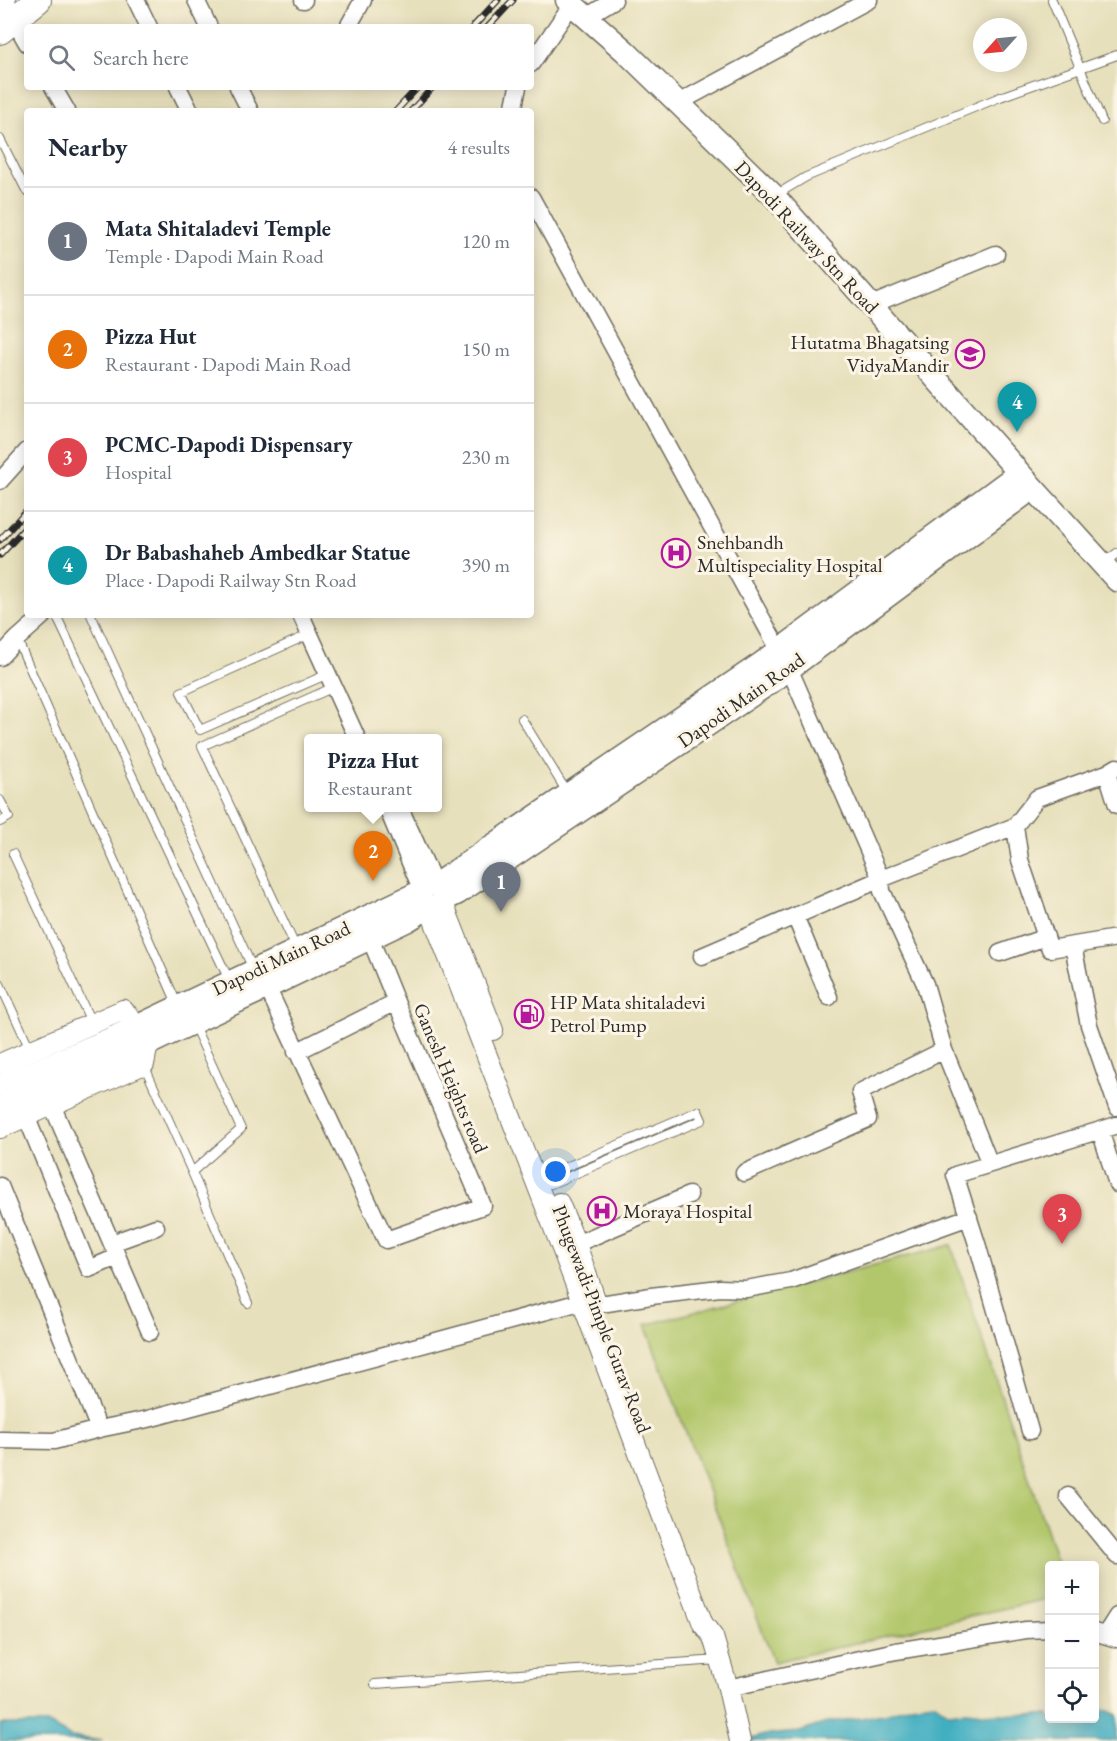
<!DOCTYPE html>
<meta charset="utf-8">
<style>
body{margin:0;font-family:"EB Garamond",serif;background:#f6f6f7;color:#1f2937}
.controls{position:absolute;right:18px;bottom:18px;display:grid;overflow:hidden;border-radius:6px;box-shadow:0 3px 15px #0003}
.controls button{width:54px;height:54px;display:grid;place-items:center;padding:0;border:0;border-bottom:2px solid #e0e1e3;background:#fff;color:#1f2937;font:30px sans-serif}
.compass{position:absolute;left:973px;top:18px;width:54px;height:54px;border-radius:50%;background:#fff;box-shadow:0 3px 15px #0003;rotate:243deg}
.you{position:absolute;left:556px;top:1172px;width:21px;height:21px;margin:-15px;border:4px solid #fff;border-radius:50%;background:#1a73e8;box-shadow:0 0 0 9px #1a73e833}
.badge{display:grid;place-items:center;width:39px;height:39px;border-radius:50%;background:#b5179e;color:#fff;font-size:20px;font-weight:700}
.pin{position:absolute;translate:-50% -50px;filter:drop-shadow(0 2px 3px #0008)}
.pin::after{content:'';position:absolute;top:32px;width:21px;height:18px;background:inherit;clip-path:polygon(0 0,100% 0,50% 100%)}
.popup{position:absolute;left:304px;top:734px;width:138px;height:78px;box-sizing:border-box;display:grid;place-content:center;border-radius:6px;background:#fff;filter:drop-shadow(0 2px 4px #0005);font-size:20px;white-space:nowrap;color:#747a83}
.popup b{font-size:22px;color:#1f2937}
.popup::after{content:'';position:absolute;left:50%;top:100%;margin-left:-12px;border:12px solid transparent;border-top-color:#fff}
.list{margin:0;padding:0;list-style:none}
h2{display:flex;justify-content:space-between;align-items:center;height:78px;margin:0;padding:0 24px;font-size:26px}
h2 small{font-size:20px;font-weight:400;color:#747a83}
.list li{display:grid;grid-template-columns:39px 1fr auto;gap:18px;align-items:center;box-sizing:border-box;height:108px;padding:0 24px;border-top:2px solid #e0e1e3}
.list b{display:block;font-size:22px;white-space:nowrap}
.list p{margin:0;font-size:20px;white-space:nowrap;color:#747a83}
.list em{font-size:20px;font-style:normal;color:#747a83}
.icon{flex:none;width:33px;height:33px;fill:none;stroke:currentColor;stroke-width:2;stroke-linecap:round;stroke-linejoin:round}
.map{position:relative;flex:none;width:1117px;height:1741px;overflow:hidden}
.search{position:absolute;background:#fff;box-shadow:0 3px 15px #0003;left:24px;top:24px;width:510px;height:66px;display:flex;align-items:center;gap:15px;box-sizing:border-box;padding:0 21px;border-radius:6px;color:#747a83;font-size:22px}
.panel{position:absolute;background:#fff;box-shadow:0 3px 15px #0003;left:24px;top:108px;width:510px;height:510px;border-radius:6px}
.map>svg:first-child{display:block}
.green{fill:#b2c76c;stroke:#6e794c;stroke-width:1.5}
.water{fill:#43afc1;stroke:#376d76;stroke-width:1.5}
.lines{fill:none;stroke-linecap:round;stroke-linejoin:round}
.service-casing{stroke:#6d6a5e;stroke-width:10}
.minor-casing{stroke:#6d6a5e;stroke-width:19}
.tertiary-casing{stroke:#6d6a5e;stroke-width:22}
.secondary-casing{stroke:#6d6a5e;stroke-width:25}
.primary-casing{stroke:#6d6a5e;stroke-width:28}
.trunk-casing{stroke:#6d6a5e;stroke-width:29}
.service{stroke:#fff;stroke-width:8}
.minor{stroke:#fff;stroke-width:16}
.tertiary{stroke:#fff;stroke-width:20}
.secondary{stroke:#fff;stroke-width:22}
.primary{stroke:#fff;stroke-width:26}
.trunk{stroke:#fff;stroke-width:27}
.rail-casing{stroke:#2b2b2b;stroke-width:7}
.rail{stroke:#fcf5e5;stroke-width:4.5;stroke-dasharray:14;stroke-linecap:butt}
.labels{text-anchor:middle;dominant-baseline:central;stroke-width:6;stroke-linejoin:round;paint-order:stroke}
.street-label{font-size:20px;fill:#2b2b2b;stroke:#fcf5e5}
.poi-label{font-size:20px;fill:#2b2b2b;stroke:#fcf5e5;text-anchor:start}
</style>
<div class="map">
<svg width="1117" height="1741" viewBox="0 0 1117 1741">
<rect width="100%" height="100%" fill="#fcf5e5"/>
<filter id="ink" filterUnits="userSpaceOnUse"><feTurbulence type="fractalNoise" baseFrequency=".0167" numOctaves="2"/><feDisplacementMap in="SourceGraphic" scale="12" xChannelSelector="R" yChannelSelector="G"/><feConvolveMatrix kernelMatrix="1 2 1 2 8 2 1 2 1" color-interpolation-filters="sRGB"/></filter>
<filter id="wash" filterUnits="userSpaceOnUse"><feTurbulence type="fractalNoise" baseFrequency=".008" numOctaves="4" result="noise"/><feDisplacementMap in="SourceGraphic" scale="24" xChannelSelector="R" yChannelSelector="G"/><feGaussianBlur stdDeviation="1.35" result="paint"/><feColorMatrix in="noise" values="0 0 0 0 0 0 0 0 0 0 0 0 0 0 0 0 0 1.4 0 .05"/><feComposite in="paint" operator="in"/></filter>
<g filter="url(#wash)">
<rect width="100%" height="100%" fill="#e7e0bc"/>
<!-- green -->
<path class="green" d="M951,1245L1058,1565L1050,1566L1049,1598L774,1662L645,1325Z"/>
<!-- water -->
<path class="water" d="M934,1702L949,1713L966,1711L992,1714L1049,1715L1050,1718H1094L1095,1709L1106,1710L1117,1715V1741H743L765,1735L800,1732L829,1722L861,1718L889,1713L911,1705Z
M0,1724H49L71,1737L104,1741H0Z"/>
</g>
<g filter="url(#ink)">
<g class="lines">
<!-- service casing -->
<g class="service-casing">
<path id="service" d="M1052,0L1102,121
M0,139L27,192
M774,196L806,177L1000,97L1117,55
M1103,564L1117,553
M56,615L230,982
M91,615L253,969
M310,634L181,692L200,730L328,674
M17,639L178,1006
M522,719L568,794
M0,800L9,817L0,822
M13,854L92,1024
M297,950L202,746L334,687
M0,984L31,1051
M144,1065L192,1172L248,1303
M192,1172L241,1129L193,1023
M547,1175L698,1111L702,1120L551,1184
M375,1684L719,1660"/>
</g>
<!-- minor casing -->
<g class="minor-casing">
<path id="minor" d="M136,0L149,27
M196,0L209,27
M303,0H304
M586,17L614,0
M14,20L27,43
M349,25L363,0
M531,64L572,4
M53,87L67,111
M178,87L190,111
M238,87L250,111
M678,103L869,0
M513,111L518,87
M531,197L789,668L881,879L882,891L925,984L944,1050L990,1164
M871,305L996,254
M0,481L27,451
M301,615L357,738
M0,657L17,639L44,615
M1107,773L1117,805
M387,808L422,891
M400,808L435,885
M1015,826L1020,860L1050,949L1117,938
M795,916L829,997
M370,938L396,1002
M1073,946L1089,1025L1117,1107
M1000,953L1046,937
M702,956L881,879L1015,826L1037,798L1107,773L1117,767
M267,987L386,1240L483,1206L396,1002L296,1052
M52,1105L150,1332
M26,1116L89,1269L117,1257
M1100,1130L1117,1184
M744,1173L868,1119L860,1092L944,1050
M0,1186L99,1429
M112,1243L156,1227
M576,1244L689,1195
M1030,1431L978,1247L955,1175L1117,1125
M0,1440L54,1441L99,1429L148,1419L595,1298L601,1303H607L651,1296L720,1288L746,1289L791,1281L969,1217
M1068,1496L1117,1556
M1094,1632L1117,1639
M1105,1635L1117,1616
M728,1688L896,1651L1026,1630L1050,1629"/>
</g>
<!-- tertiary casing -->
<g class="tertiary-casing">
<path id="tertiary" d="M442,901L493,1030
M429,907L563,1251L703,1624L713,1637L728,1688L740,1741
M0,1064L123,1010L139,1026
M0,1128L144,1064L148,1044
M559,1203L576,1244L595,1299"/>
</g>
<!-- secondary casing -->
<g class="secondary-casing">
<path id="secondary" d="M567,0L625,51L774,196L1024,478L1117,580
M435,885L762,663L1019,473
M442,901L458,893L774,680L1033,488
M0,1086L117,1036L422,891
M0,1108L125,1055L408,920L429,907"/>
</g>
<!-- primary casing -->
<g class="primary-casing">
<path id="primary" d="M0,31L38,0"/>
</g>
<!-- trunk casing -->
<g class="trunk-casing">
<path id="trunk" d="M0,2L2,0"/>
</g>
<!-- service -->
<use href="#service" class="service"/>
<!-- minor -->
<use href="#minor" class="minor"/>
<!-- tertiary -->
<use href="#tertiary" class="tertiary"/>
<!-- secondary -->
<use href="#secondary" class="secondary"/>
<!-- primary -->
<use href="#primary" class="primary"/>
<!-- trunk -->
<use href="#trunk" class="trunk"/>
<!-- rail casing -->
<g class="rail-casing">
<path id="rail" d="M473,27L498,0
M488,27L513,0
M396,111L418,87
M411,111L433,87
M0,540L27,510
M0,555L27,526"/>
</g>
<!-- rail -->
<use href="#rail" class="rail"/>
</g>
</g>
<!-- icons -->
<defs>
<g id="school-ring" transform="scale(1.5)"><circle r="9.5" fill="#fcf5e5" stroke="#b5179e" stroke-width="1.5"/><path d="M0-5L7-2L0 1L-7-2ZM-4 1L0 2.5L4 1V4Q0 6-4 4Z" fill="#b5179e"/></g>
<g id="hospital-ring" transform="scale(1.5)"><circle r="9.5" fill="#fcf5e5" stroke="#b5179e" stroke-width="1.5"/><path d="M-5-5h3v3.5h4V-5h3V5h-3V1.5h-4V5h-3Z" fill="#b5179e"/></g>
<g id="fuel-ring" transform="scale(1.5)"><circle r="9.5" fill="#fcf5e5" stroke="#b5179e" stroke-width="1.5"/><path d="M-5.5-6h7V0h2V4h1.3V-2.5L3-4.5l.8-.8L6-3V5H2.5V1h-1V6h-7ZM-4.2-4.7v3.2H.2V-4.7Z" fill="#b5179e"/></g>
</defs>
<g fill-rule="evenodd">
<use href="#school-ring" x="970" y="354"/>
<use href="#hospital-ring" x="676" y="553"/>
<use href="#fuel-ring" x="529" y="1014"/>
<use href="#hospital-ring" x="602" y="1211"/>
</g>
<g class="labels">
<!-- street labels -->
<g class="street-label">
<text transform="translate(807 237) rotate(47)">Dapodi Railway Stn Road</text>
<text transform="translate(741 700) rotate(-35)">Dapodi Main Road</text>
<text transform="translate(281 958) rotate(-25)">Dapodi Main Road</text>
<text transform="translate(451 1078) rotate(67)">Ganesh Heights road</text>
<text transform="translate(602 1319) rotate(69)">Phugewadi-Pimple Gurav Road</text>
</g>
<!-- poi labels -->
<g class="poi-label">
<text x="949" y="342" text-anchor="end">Hutatma Bhagatsing<tspan x="949" dy="23">VidyaMandir</tspan></text>
<text x="697" y="542">Snehbandh<tspan x="697" dy="23">Multispeciality Hospital</tspan></text>
<text x="550" y="1002">HP Mata shitaladevi<tspan x="550" dy="23">Petrol Pump</tspan></text>
<text x="623" y="1211">Moraya Hospital</text>
</g>
</g>
</svg>
<div class="controls">
<button>+</button>
<button>−</button>
<button><svg class="icon" aria-label="locate" viewBox="0 0 24 24"><circle cx="12" cy="12" r="6"/><path d="M12 2v4M12 18v4M2 12h4M18 12h4"/></svg></button>
</div>
<svg class="compass" viewBox="-18 -18 36 36"><path d="M0-13l5 13h-10z" fill="#e53935"/><path d="M0 13l5-13h-10z" fill="#747a83"/></svg>
<div class="you"></div>
<div class="pin badge" style="left:501px;top:912px;background:#6b7280">1</div>
<div class="pin badge" style="left:373px;top:881px;background:#e8710a">2</div>
<div class="popup"><b>Pizza Hut</b>Restaurant</div>
<div class="pin badge" style="left:1062px;top:1244px;background:#e0444e">3</div>
<div class="pin badge" style="left:1017px;top:432px;background:#0f9aa8">4</div>
<div class="search"><svg class="icon" aria-label="search" viewBox="0 0 24 24"><circle cx="10" cy="10" r="6"/><path d="M15 15l6 6"/></svg>Search here</div>
<section class="panel">
<h2>Nearby<small>4 results</small></h2>
<ul class="list">
<li><span class="badge" style="background:#6b7280">1</span><div><b>Mata Shitaladevi Temple</b><p>Temple · Dapodi Main Road</p></div><em>120 m</em></li>
<li><span class="badge" style="background:#e8710a">2</span><div><b>Pizza Hut</b><p>Restaurant · Dapodi Main Road</p></div><em>150 m</em></li>
<li><span class="badge" style="background:#e0444e">3</span><div><b>PCMC-Dapodi Dispensary</b><p>Hospital</p></div><em>230 m</em></li>
<li><span class="badge" style="background:#0f9aa8">4</span><div><b>Dr Babashaheb Ambedkar Statue</b><p>Place · Dapodi Railway Stn Road</p></div><em>390 m</em></li>
</ul>
</section>
</div>
